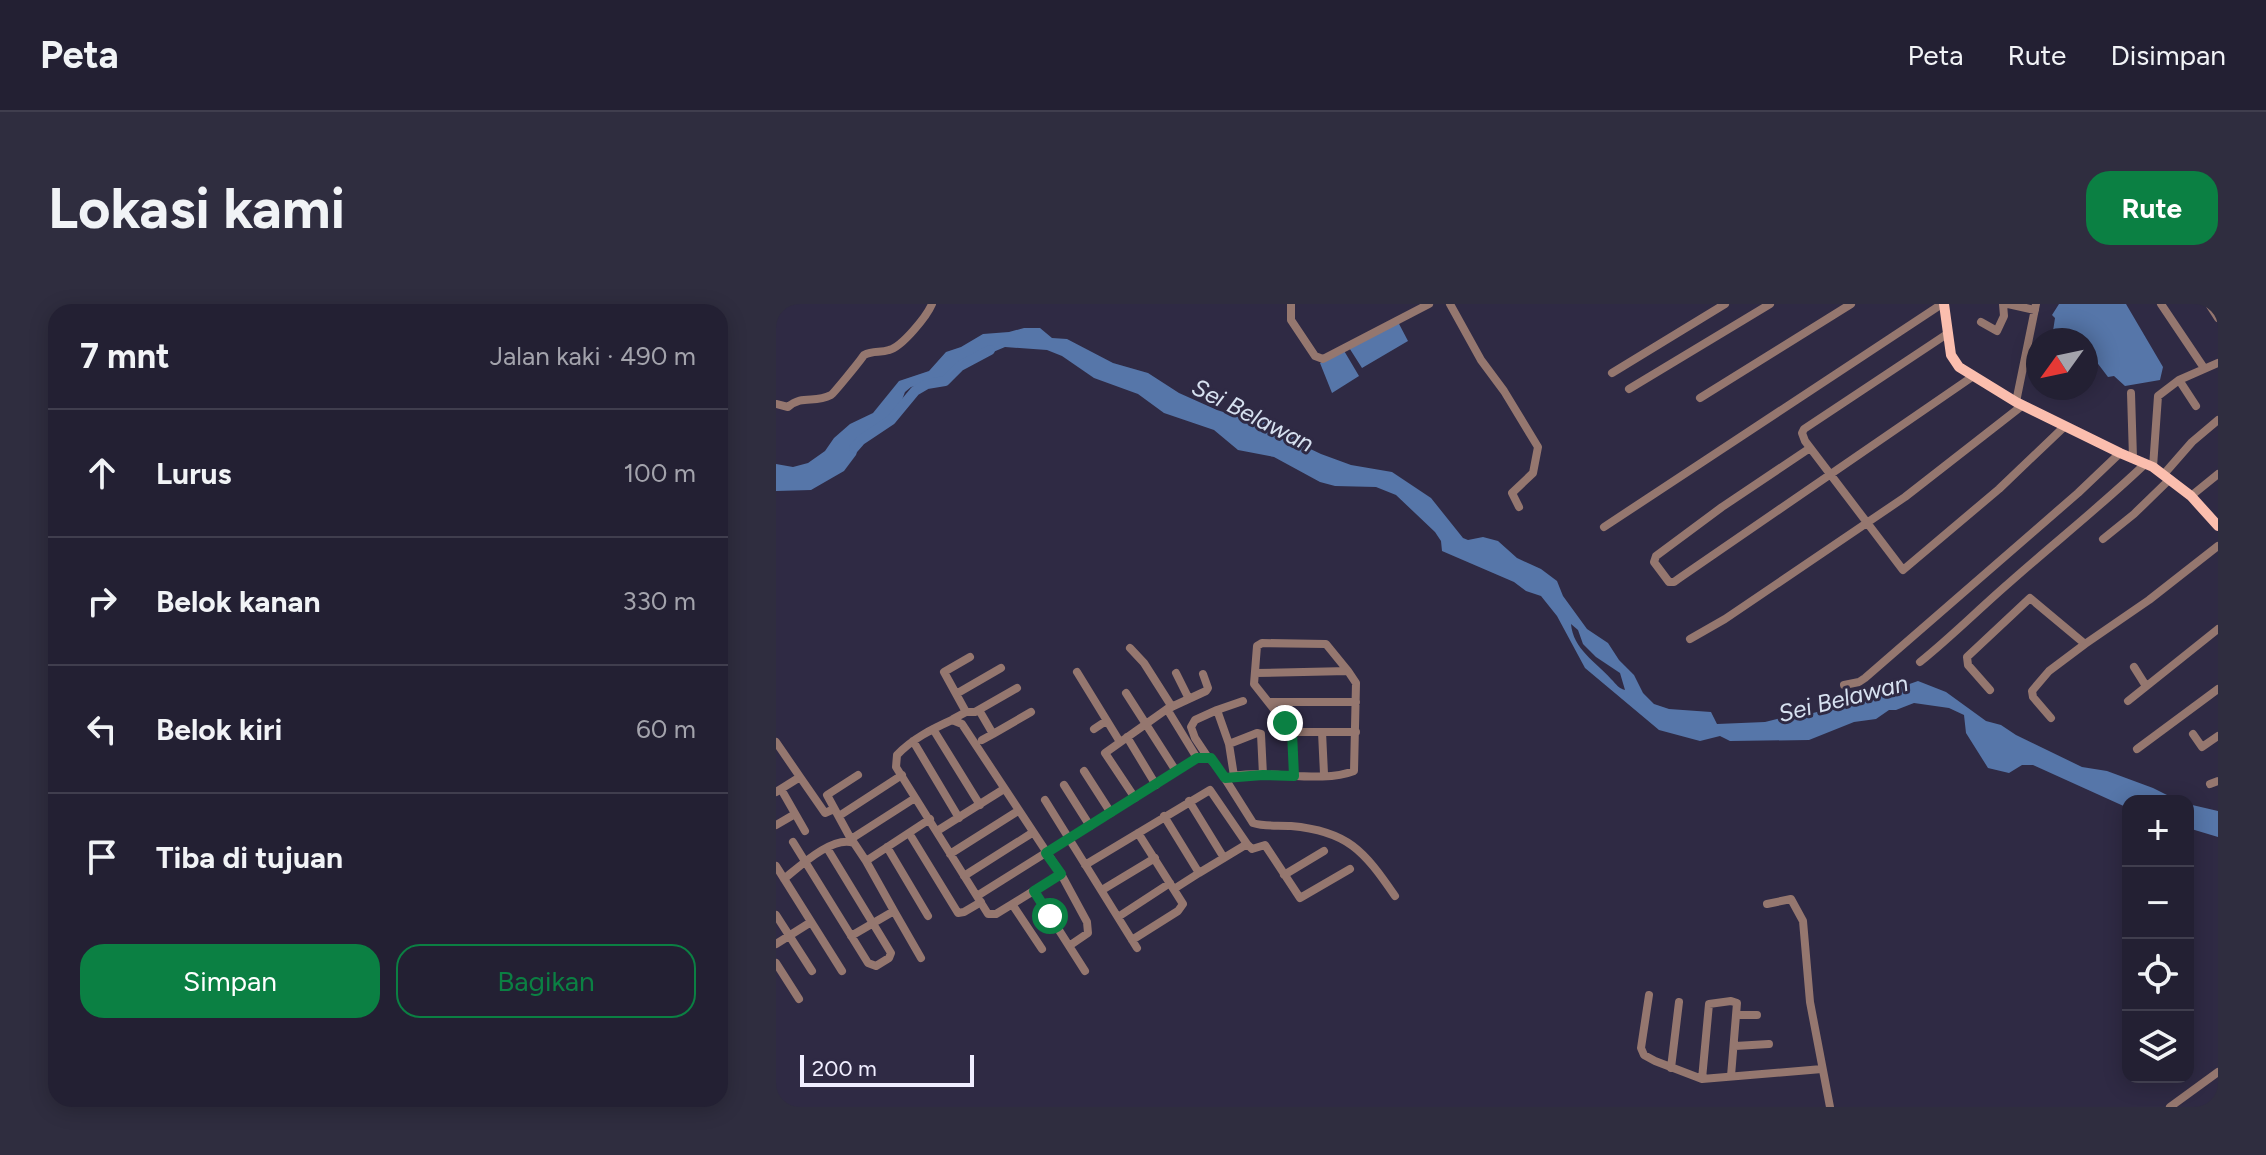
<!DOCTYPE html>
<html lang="id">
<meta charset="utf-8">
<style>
body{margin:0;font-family:Figtree,sans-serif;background:#2f2d3f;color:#f1f3f6}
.controls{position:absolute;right:24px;bottom:24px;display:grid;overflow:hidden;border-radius:16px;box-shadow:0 4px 20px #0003}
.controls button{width:72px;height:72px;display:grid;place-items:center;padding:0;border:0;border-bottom:2px solid #403e4e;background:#232033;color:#f1f3f6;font:40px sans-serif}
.compass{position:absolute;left:1250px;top:24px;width:72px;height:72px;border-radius:50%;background:#232033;box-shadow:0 4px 20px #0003;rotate:237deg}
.scale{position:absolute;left:24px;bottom:20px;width:174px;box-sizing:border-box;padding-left:8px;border:4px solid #f0eeff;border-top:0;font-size:22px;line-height:28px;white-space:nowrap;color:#f0eeff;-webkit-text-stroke:6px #2f2a44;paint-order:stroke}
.stop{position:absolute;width:24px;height:24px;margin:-18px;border:6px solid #0b8043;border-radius:50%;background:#fff}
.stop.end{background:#0b8043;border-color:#fff;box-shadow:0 2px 8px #0008}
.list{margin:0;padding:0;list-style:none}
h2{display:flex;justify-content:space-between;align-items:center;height:104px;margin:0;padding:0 32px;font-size:34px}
h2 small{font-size:26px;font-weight:400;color:#a3a3ac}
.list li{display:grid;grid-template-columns:52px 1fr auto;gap:24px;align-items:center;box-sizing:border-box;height:128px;padding:0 32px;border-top:2px solid #403e4e}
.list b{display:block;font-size:30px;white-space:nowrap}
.list em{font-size:26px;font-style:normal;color:#a3a3ac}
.actions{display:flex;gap:16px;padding:24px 32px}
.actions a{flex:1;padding:18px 0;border:2px solid #0b8043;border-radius:24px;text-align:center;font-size:28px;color:#0b8043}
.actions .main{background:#0b8043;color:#fff}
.icon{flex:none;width:44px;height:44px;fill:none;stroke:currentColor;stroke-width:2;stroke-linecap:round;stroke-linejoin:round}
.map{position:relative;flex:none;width:1442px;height:803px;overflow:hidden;border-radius:24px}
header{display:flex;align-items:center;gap:48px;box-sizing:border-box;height:112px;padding:0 40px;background:#232033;border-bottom:2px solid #403e4e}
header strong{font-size:38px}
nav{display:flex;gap:44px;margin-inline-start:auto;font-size:28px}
.intro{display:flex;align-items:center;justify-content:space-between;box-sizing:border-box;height:192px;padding:0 48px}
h1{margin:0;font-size:56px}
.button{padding:20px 36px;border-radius:24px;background:#0b8043;color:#fff;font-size:28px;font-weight:700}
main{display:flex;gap:48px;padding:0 48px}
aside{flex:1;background:#232033;border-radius:24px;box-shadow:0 4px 20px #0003}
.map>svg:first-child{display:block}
.water{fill:#5676a9;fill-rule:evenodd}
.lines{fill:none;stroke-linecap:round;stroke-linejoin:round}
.river{stroke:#5676a9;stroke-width:10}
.minor{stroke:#95776f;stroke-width:8}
.major{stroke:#fbbeae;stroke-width:10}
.route{stroke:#0b8043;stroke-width:10}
.labels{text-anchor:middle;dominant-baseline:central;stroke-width:6;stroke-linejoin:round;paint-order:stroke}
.water-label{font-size:24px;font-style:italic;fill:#d7e1f0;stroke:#2f2a44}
</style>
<header>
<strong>Peta</strong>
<nav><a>Peta</a><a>Rute</a><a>Disimpan</a></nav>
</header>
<div class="intro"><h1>Lokasi kami</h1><a class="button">Rute</a></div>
<main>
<aside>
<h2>7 mnt<small>Jalan kaki · 490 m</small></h2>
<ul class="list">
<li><svg class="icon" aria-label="ahead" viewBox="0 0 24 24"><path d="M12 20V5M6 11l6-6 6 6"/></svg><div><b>Lurus</b></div><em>100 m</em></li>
<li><svg class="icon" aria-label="right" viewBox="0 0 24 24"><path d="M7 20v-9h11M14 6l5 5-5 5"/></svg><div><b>Belok kanan</b></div><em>330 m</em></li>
<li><svg class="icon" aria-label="left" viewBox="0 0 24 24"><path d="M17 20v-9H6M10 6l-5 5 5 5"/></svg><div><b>Belok kiri</b></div><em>60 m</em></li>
<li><svg class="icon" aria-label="arrive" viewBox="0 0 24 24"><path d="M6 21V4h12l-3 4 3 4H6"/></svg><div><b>Tiba di tujuan</b></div></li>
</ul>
<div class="actions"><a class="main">Simpan</a><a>Bagikan</a></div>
</aside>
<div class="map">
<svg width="1442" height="803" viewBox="0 0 1442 803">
<rect width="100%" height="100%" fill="#2f2a44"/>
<!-- water -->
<path class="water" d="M1283,0H1350L1387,63L1384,76L1349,82L1338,72L1332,73L1310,44V36L1280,32L1277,27L1279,14L1276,11Z
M621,16L632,37L586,64L572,42Z
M248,24H264L276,34L291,35L337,59L372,69L403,89L441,106L466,114L504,120L526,141L545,150L575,161L616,168L655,194L687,234L692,236L707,233L722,237L741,254L765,265L781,277L787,292L811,325L832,339L843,356L858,371L867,389L878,400L893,405L935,408L941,420L989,418L1024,409L1033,410L1085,397L1142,377L1170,388L1210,417L1225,421L1240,431L1306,463L1331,467L1377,484L1403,497H1352V504L1257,461H1246L1233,469L1212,464L1190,429L1188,411L1173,404L1138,399L1120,406H1113L1100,415L1078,418L1033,436L954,437L944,432L924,437L883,426L809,364L781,312L765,292L750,287L738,278L666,247L665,237L659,228L620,191L600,183L559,182L544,178L498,153L462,146L438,126L388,109L362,90L318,74L286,52L271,46L229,43L210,51H200L178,64L166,77L135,83L129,88L124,101L113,115L85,136L80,151L68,167L35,186L0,187V160L17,163L32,159L49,147L58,134L74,120L97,109L123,77L153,67L170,48L185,43L207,30L233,28ZM795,320L802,326L807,340L820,353L844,369L849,386C842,384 841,381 835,375C820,358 797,345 795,320Z
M567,45L583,72L556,89L544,59Z
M1412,500L1442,507V533L1412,524Z"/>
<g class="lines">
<!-- river -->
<path class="river" d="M78,144L85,136L115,116L139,87L151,80L169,77L184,62L214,46"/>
<!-- minor -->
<path class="minor" d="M515,0V16L539,52L547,55L653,0
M674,0L705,56L728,87L762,143L757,169L736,189L743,203
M1232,0L1259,6
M1385,0L1428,64
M1433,0L1442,14
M1205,18L1221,27L1228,12L1227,0
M1171,30L1028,125L1026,129L1029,137L1127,266L1223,185L1289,122
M836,69L949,0
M1403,76L1420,102
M853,85L994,0
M1355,89L1357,154
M924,94L1075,0
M1240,98L1260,0
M0,100L12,103C27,90 38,100 55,91C58,89 84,57 88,51C97,46 104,49 113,46C126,43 151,12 156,0
M1034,144L946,203L880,252L878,258L893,278H898L905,273L1196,73
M1377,163L1382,92L1403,76L1442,59
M1388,170L1416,138L1442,116
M1415,192L1442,170
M828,223L1166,0
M1327,235L1358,210L1394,175
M914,335L949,315L1129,193L1247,101
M354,344L368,359L396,403
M1144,358C1175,333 1203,305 1233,279C1278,239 1325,202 1369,160
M1358,363L1370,382
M301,368L344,438
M400,369L413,395
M1068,381L1083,378L1089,374L1302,189L1344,149
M1214,386L1192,361L1191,353L1254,294L1309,340L1373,296L1442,242
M350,389L400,467
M180,390L225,364
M1352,397L1442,325
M495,398H580
M391,405L421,454
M203,406L217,430L206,436
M441,406L467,397
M190,408H199L241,384
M1275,414L1257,393L1256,387L1273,367L1309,340
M177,415L190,408L168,368L194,353
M157,425L204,501
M318,425L330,417
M516,428H580
M546,428L548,470
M217,430L255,408
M1417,430L1426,443L1442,432
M351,433L380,481
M137,437L183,514
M0,438L24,473L0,488
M453,440L481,429L485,430L487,471
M1361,445L1442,385
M431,452L419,434L415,423L419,416L441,406L453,440L458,472
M308,467L335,509
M518,472L516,428L478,380L481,342L486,339L550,340L572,367
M24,473L49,509L58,505
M449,474C487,463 542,481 578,467L580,379L572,367L479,369
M1434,480L1442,477
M288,481L314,522
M5,485L29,527
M359,494L329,449L391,405L430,387L432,384L427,370
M269,496L361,644
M413,497L448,554
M63,512L126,471
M388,512L423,569L398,585
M0,521L19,510
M161,527L228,485
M133,529L182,609L188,608L205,598
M75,535L139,494
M76,537L51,491L82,471
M17,538L92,659L100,662L113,654L115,649L51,544
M471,540L476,545L489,541L524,594L574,565
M111,543L152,612
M174,550L242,507
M309,561L434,486L471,540L423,569
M0,562L66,667
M285,570L220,610H212L120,463L121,451C136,435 156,425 176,416L186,420L285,570L311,618L312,629L293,642
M508,571L548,547
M188,572L256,529
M8,575C24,562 57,531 78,539L90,557L154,515
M326,586L379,554
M258,587L309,667
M201,592L421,454L431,452L441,462L477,519C489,523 502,521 515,522C572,527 588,547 619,592
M236,600L266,645
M991,600L1015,595L1027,617L1034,698L1054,803
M118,607L145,654
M0,611L36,667
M342,613L394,579
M75,632L118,607L90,557
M356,636L402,607L407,600L362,529
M0,640L35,618
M0,659L23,695
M873,691L865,744L868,751L879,757L926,775L1046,765
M961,711H981
M959,742L993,740
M895,764L903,698
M926,775L933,700L955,697L961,699L955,772
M1394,803L1442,768"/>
<!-- major -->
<path class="major" d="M1168,0L1175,51L1183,63L1240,98L1344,149L1377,163L1415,192L1442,222"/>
</g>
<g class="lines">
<!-- route -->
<path class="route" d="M274,612L258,587L285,570L270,549L421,454H435L449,474L487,471L518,472L516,428L509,419"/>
</g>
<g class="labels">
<!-- water labels -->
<g class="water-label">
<text transform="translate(477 111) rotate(27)">Sei Belawan</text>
<text transform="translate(1067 394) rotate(-14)">Sei Belawan</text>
</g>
</g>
</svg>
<div class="controls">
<button>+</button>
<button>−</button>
<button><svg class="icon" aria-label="locate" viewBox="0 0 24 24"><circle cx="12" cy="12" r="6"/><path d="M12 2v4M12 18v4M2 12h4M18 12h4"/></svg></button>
<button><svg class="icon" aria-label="layers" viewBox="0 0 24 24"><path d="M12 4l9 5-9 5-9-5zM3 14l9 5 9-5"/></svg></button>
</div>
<svg class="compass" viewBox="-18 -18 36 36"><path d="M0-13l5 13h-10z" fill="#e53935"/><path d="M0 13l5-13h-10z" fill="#a3a3ac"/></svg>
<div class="scale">200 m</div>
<div class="stop" style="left:274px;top:612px"></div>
<div class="stop end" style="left:509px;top:419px"></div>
</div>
</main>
